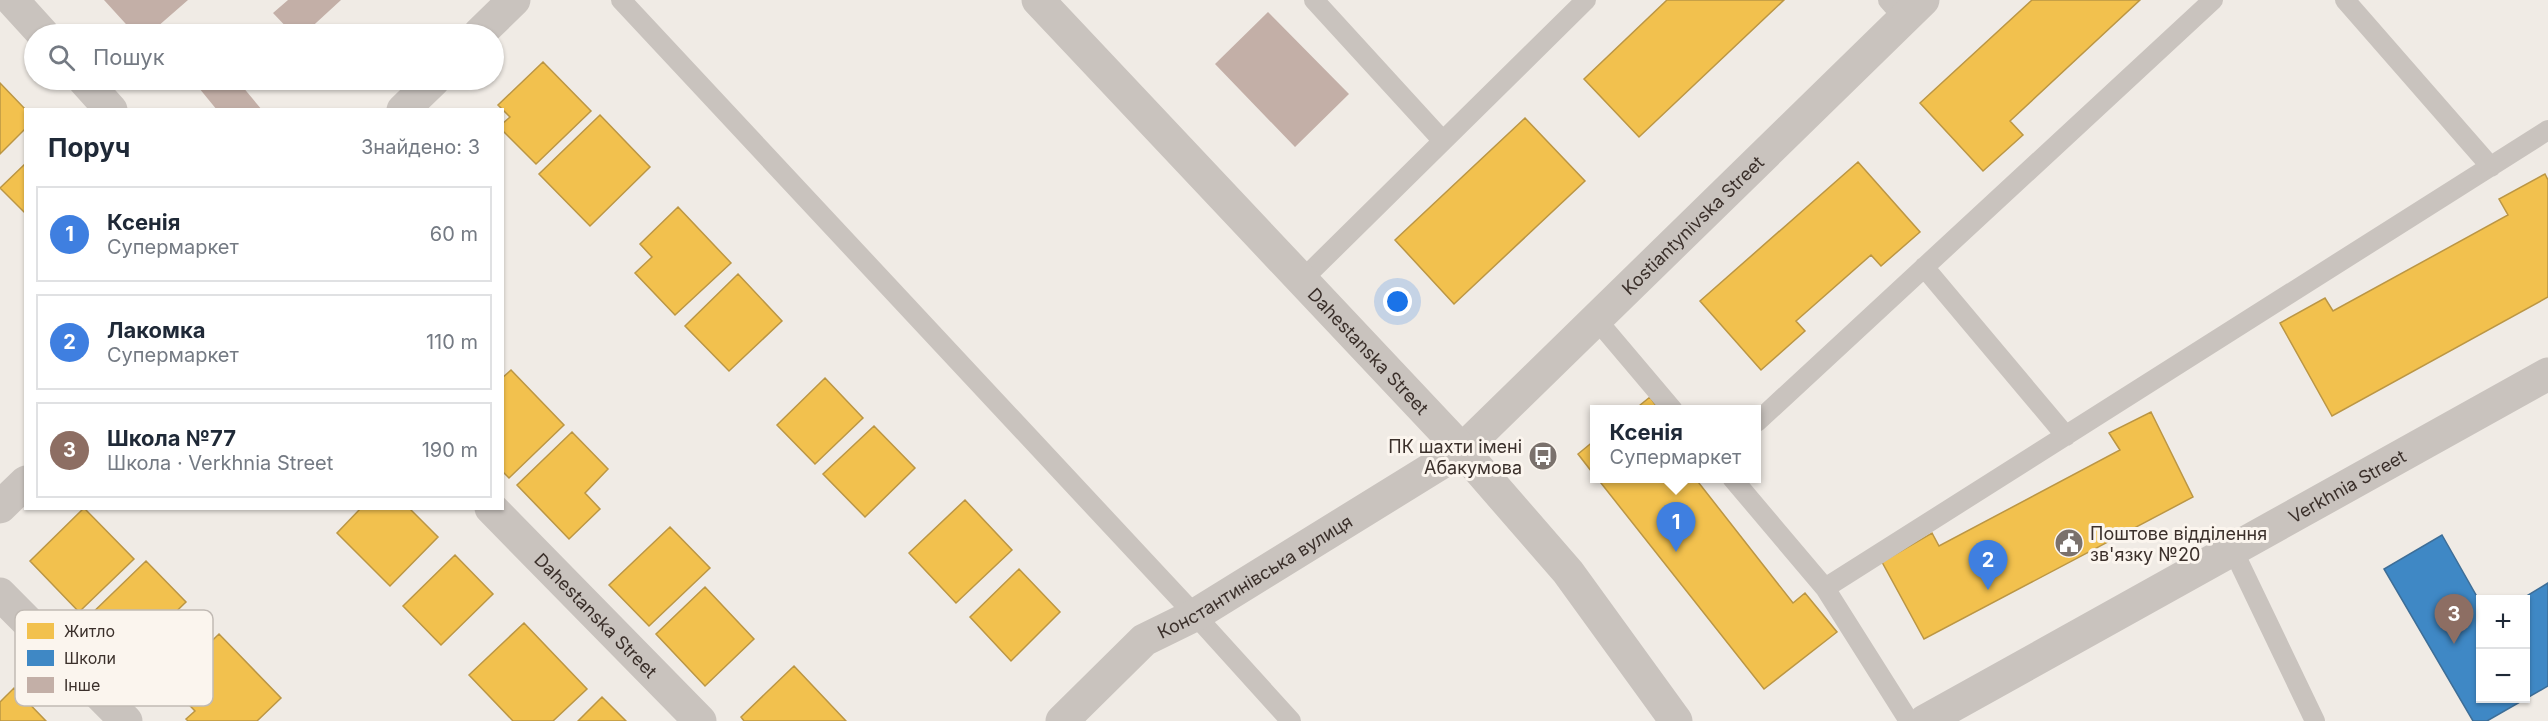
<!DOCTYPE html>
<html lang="uk">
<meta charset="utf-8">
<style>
body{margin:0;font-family:Inter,sans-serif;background:#f2f2f3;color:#1f2937}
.controls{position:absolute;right:18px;bottom:18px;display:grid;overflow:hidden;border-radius:0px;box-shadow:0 2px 4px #0004}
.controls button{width:54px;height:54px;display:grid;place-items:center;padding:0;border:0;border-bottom:2px solid #e0e1e3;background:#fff;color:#1f2937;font:30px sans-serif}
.you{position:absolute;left:1398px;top:302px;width:21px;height:21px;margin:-15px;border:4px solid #fff;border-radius:50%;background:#1a73e8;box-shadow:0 0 0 9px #1a73e833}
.badge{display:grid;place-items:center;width:39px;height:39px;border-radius:50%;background:#7a716c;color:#fff;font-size:20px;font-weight:700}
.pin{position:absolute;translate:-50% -50px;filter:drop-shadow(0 2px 3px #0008)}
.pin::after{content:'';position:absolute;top:32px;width:21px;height:18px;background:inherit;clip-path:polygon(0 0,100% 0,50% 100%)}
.popup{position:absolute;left:1590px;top:405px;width:171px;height:78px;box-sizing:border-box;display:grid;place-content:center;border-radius:0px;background:#fff;filter:drop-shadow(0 2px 4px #0005);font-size:20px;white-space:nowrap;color:#747a83}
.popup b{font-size:22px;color:#1f2937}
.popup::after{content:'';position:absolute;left:50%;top:100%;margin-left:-12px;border:12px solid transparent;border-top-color:#fff}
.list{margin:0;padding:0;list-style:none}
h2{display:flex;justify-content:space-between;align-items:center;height:78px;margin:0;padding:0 24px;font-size:26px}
h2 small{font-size:20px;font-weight:400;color:#747a83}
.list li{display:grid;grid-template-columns:39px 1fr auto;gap:18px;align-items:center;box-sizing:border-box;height:96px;margin:0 12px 12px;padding:0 12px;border:2px solid #e0e1e3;border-radius:0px}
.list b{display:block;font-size:22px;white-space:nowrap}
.list p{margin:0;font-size:20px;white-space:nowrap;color:#747a83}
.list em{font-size:20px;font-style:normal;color:#747a83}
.icon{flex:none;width:33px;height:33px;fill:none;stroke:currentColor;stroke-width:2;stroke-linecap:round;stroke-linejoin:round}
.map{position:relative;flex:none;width:2548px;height:721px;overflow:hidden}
.search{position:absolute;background:#fff;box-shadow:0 2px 4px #0004;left:24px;top:24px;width:480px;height:66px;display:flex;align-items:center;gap:15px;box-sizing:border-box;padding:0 21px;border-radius:33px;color:#747a83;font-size:22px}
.panel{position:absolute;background:#fff;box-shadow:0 2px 4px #0004;left:24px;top:108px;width:480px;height:402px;border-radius:0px}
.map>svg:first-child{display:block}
.homes{fill:#f2c14e;stroke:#bb9644;stroke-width:1.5}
.schools{fill:#3f88c5;stroke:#3e6e97;stroke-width:1.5}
.building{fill:#c3afa7}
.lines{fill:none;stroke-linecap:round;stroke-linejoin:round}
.service{stroke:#c9c3be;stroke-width:20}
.minor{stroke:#c9c3be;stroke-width:33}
.tertiary{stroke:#c9c3be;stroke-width:33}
.labels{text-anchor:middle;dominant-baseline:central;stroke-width:6;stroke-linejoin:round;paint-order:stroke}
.street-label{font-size:18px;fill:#3b302b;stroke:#fbf5ee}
.poi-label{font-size:18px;fill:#3b302b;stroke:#fbf5ee;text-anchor:end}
.key{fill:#fbf5ee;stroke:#c1bab4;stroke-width:1.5}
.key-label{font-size:16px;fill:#3b302b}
</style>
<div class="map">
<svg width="2548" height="721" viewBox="0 0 2548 721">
<rect width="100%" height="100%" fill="#f0ebe5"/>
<!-- homes -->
<path class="homes" d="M1667,0H1784L1639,137L1584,79Z
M2032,0H2140L2010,121L2023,135L1983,171L1920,103Z
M543,62L591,111L536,164L502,130V124L510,117L498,105Z
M0,83L26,110V128L0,154Z
M600,115L650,167L590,226L539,174Z
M1525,118L1585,181L1454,304L1395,240Z
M1858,162L1920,232L1881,266L1871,255L1796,321L1805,331L1761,370L1700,301Z
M26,163V214L0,188Z
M2545,174L2548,180V297L2332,416L2280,323L2325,298L2333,311L2508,215L2499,199Z
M678,207L731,263L675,315L635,273L652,257L640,244Z
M738,274L782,321L729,371L685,326Z
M511,370L564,425L509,478L502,471V378Z
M825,378L863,418L815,464L777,425Z
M1650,397L1659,410H1634Z
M2151,412L2193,497L1924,639L1882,562L1932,533L1939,546L2120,450L2109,433Z
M874,426L915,468L865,517L823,474Z
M572,432L608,469L585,493L600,509L569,539L517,485Z
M1595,440V476L1578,454Z
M1597,478H1695L1793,603L1805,593L1837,632L1764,689Z
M965,500L1012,550L956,603L909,553Z
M84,508L134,559L79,612L30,561Z
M361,508H409L438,537L390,586L337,533Z
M670,527L710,568L649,626L609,585Z
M455,555L493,594L441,645L403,606Z
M146,561L186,602L123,663L83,622Z
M1019,569L1060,612L1011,661L970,617Z
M705,587L754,639L705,686L656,634Z
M524,623L587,689L553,721H513L469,675Z
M219,634L281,698L257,721H188L186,719L195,711L168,683Z
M794,666L846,721H744L741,717Z
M14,688L46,721H0V702Z
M602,697L626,721H578Z"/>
<!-- schools -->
<path class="schools" d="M2442,535L2480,602V698H2526V600H2520L2548,583V686L2487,721H2473L2384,569Z"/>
<!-- building -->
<path class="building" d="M104,0H188L149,34H135Z
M288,0H341L304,34H293L273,13Z
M1268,12L1349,94L1295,147L1215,64Z
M209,80H237L262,110H217L199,88Z"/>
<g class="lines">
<!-- service -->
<path class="service" d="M621,0L1195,615L1291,721
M1314,0L1443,141
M1888,0L1904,18
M2345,0L2491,167
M1924,267L2066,436
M1302,280L1586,0
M1596,319L1673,410
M1757,422L2213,0
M1732,478L1825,588L1909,721
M2233,550L2315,721
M1825,588L2548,130"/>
<!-- minor -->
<g class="minor">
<path d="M12,0L43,34"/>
<path d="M479,34L514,0"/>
<path d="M84,80L111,110"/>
<path d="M403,110L434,80"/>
<path d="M0,507L26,482"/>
<path id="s1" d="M491,508L700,721"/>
<path d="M0,594L126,721"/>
<path id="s2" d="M1062,721L1144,640L1195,615L1462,450L1923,0"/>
<path id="s3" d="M1925,721L2548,374"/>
</g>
<!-- tertiary -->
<path class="tertiary" id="s4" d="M1038,0L1462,450L1568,572L1676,721"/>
</g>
<!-- icons -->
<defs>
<g id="bus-disc" transform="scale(1.5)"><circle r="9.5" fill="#7a716c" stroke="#fbf5ee"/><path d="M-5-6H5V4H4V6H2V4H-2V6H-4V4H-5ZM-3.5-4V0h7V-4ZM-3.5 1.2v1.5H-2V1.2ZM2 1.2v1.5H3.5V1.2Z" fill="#fff"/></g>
<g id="civic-disc" transform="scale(1.5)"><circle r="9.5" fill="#7a716c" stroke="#fbf5ee"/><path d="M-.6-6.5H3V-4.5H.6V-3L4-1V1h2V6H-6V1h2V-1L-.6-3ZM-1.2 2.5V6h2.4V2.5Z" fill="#fff"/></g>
</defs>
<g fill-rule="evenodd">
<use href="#bus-disc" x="1543" y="456"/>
<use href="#civic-disc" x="2069" y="543"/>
</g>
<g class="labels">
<!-- street labels -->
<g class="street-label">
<text stroke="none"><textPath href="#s2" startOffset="808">Kostiantynivska Street</textPath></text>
<text stroke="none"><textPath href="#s4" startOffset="482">Dahestanska Street</textPath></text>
<text stroke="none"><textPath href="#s3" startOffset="483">Verkhnia Street</textPath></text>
<text stroke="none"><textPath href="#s2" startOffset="243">Константинівська вулиця</textPath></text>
<text stroke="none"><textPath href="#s1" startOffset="150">Dahestanska Street</textPath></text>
</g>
<!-- poi labels -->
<g class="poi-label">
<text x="1522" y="446">ПК шахти імені<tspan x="1522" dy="21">Абакумова</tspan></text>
<text x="2090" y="533" text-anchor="start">Поштове відділення<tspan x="2090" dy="21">зв'язку №20</tspan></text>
</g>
</g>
<!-- legend -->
<rect x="15" y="610" width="198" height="96" rx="9" class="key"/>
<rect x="27" y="623" width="27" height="16" fill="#f2c14e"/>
<rect x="27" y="650" width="27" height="16" fill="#3f88c5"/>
<rect x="27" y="677" width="27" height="16" fill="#c3afa7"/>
<g class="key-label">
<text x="64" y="637">Житло</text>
<text x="64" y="664">Школи</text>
<text x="64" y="691">Інше</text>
</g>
</svg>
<div class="controls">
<button>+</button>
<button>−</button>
</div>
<div class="you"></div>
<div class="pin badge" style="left:1676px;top:552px;background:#3f7fe0">1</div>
<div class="popup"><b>Ксенія</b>Супермаркет</div>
<div class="pin badge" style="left:1988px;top:590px;background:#3f7fe0">2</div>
<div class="pin badge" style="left:2454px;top:644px;background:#8d6e63">3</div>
<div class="search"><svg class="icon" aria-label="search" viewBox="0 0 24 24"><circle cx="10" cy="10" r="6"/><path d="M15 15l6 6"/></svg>Пошук</div>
<section class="panel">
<h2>Поруч<small>Знайдено: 3</small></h2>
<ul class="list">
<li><span class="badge" style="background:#3f7fe0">1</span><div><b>Ксенія</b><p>Супермаркет</p></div><em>60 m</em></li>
<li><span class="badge" style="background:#3f7fe0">2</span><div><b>Лакомка</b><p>Супермаркет</p></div><em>110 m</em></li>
<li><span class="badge" style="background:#8d6e63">3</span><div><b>Школа №77</b><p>Школа · Verkhnia Street</p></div><em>190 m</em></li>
</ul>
</section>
</div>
